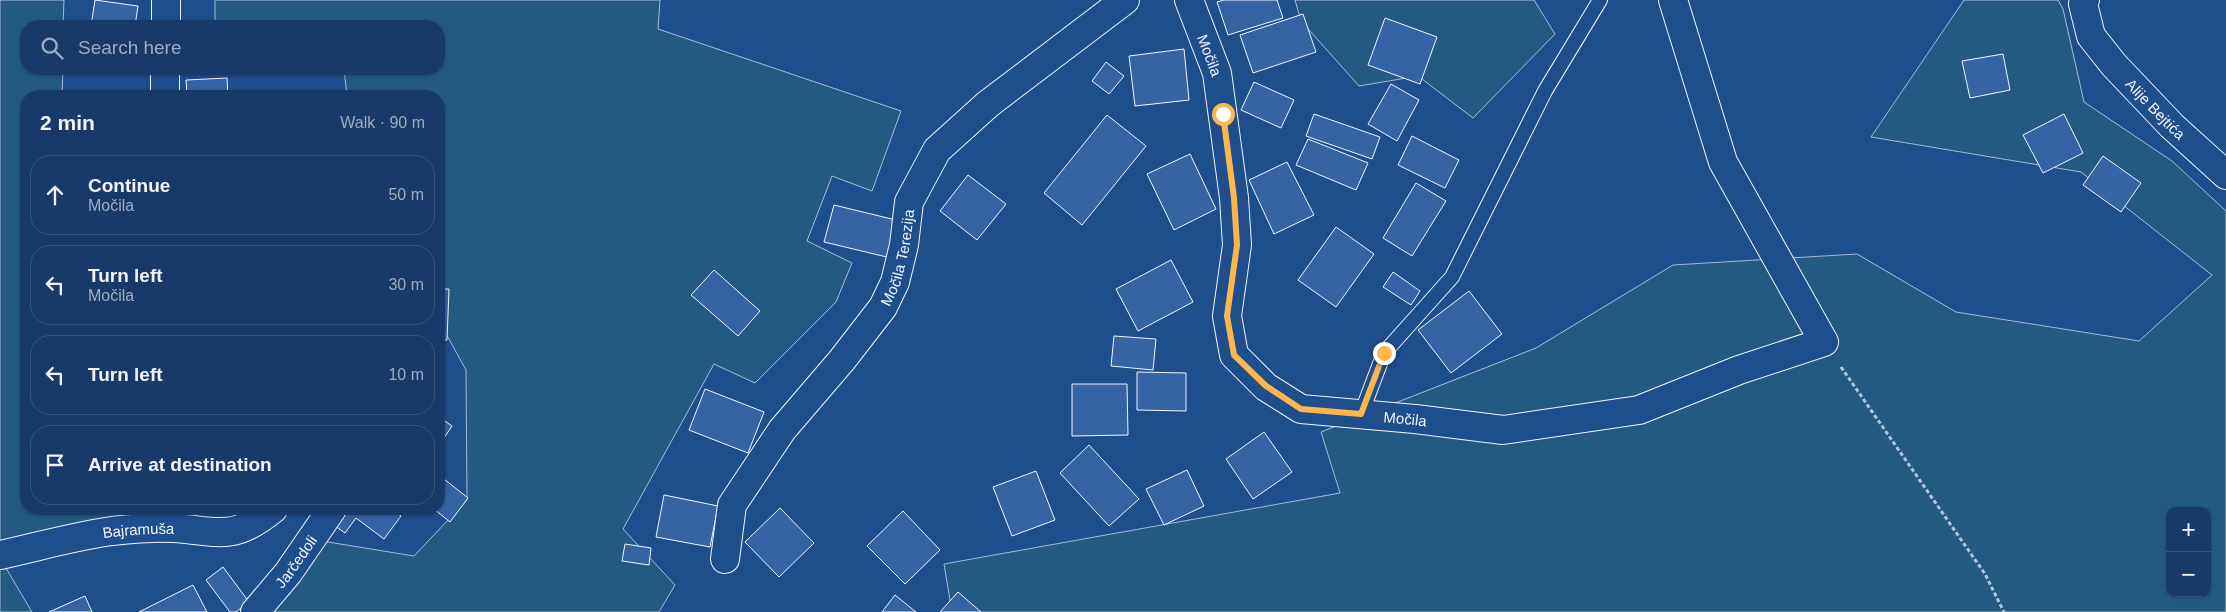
<!DOCTYPE html>
<meta charset="utf-8">
<style>
body{margin:0;font-family:Helvetica,sans-serif;background:#244571;color:#f1f3f6}
.controls{position:absolute;right:15px;bottom:15px;display:grid;overflow:hidden;border-radius:10px;box-shadow:0 1px 4px #0004}
.controls button{width:45px;height:45px;display:grid;place-items:center;padding:0;border:0;border-bottom:1px solid #36547d;background:#173a69;color:#f1f3f6;font:25px sans-serif}
.stop{position:absolute;width:15px;height:15px;margin:-11px;border:4px solid #ffb74d;border-radius:50%;background:#fff}
.stop.end{background:#ffb74d;border-color:#fff;box-shadow:0 1px 5px #0008}
.list{margin:0;padding:0;list-style:none}
h2{display:flex;justify-content:space-between;align-items:center;height:65px;margin:0;padding:0 20px;font-size:21px}
h2 small{font-size:16px;font-weight:400;color:#9eadc0}
.list li{display:grid;grid-template-columns:32px 1fr auto;gap:15px;align-items:center;box-sizing:border-box;height:80px;margin:0 10px 10px;padding:0 10px;border:1px solid #36547d;border-radius:20px}
.list b{display:block;font-size:19px;white-space:nowrap}
.list p{margin:0;font-size:16px;white-space:nowrap;color:#9eadc0}
.list em{font-size:16px;font-style:normal;color:#9eadc0}
.icon{flex:none;width:28px;height:28px;fill:none;stroke:currentColor;stroke-width:2;stroke-linecap:round;stroke-linejoin:round}
.map{position:relative;flex:none;width:2226px;height:612px;overflow:hidden}
.search{position:absolute;background:#173a69;box-shadow:0 1px 4px #0004;left:20px;top:20px;width:425px;height:55px;display:flex;align-items:center;gap:12px;box-sizing:border-box;padding:0 18px;border-radius:20px;color:#9eadc0;font-size:19px}
.panel{position:absolute;background:#173a69;box-shadow:0 1px 4px #0004;left:20px;top:90px;width:425px;height:425px;border-radius:20px}
.map>svg:first-child{display:block}
.green{fill:#245a82;stroke:#a8bbd7;fill-rule:evenodd}
.building{fill:#3563a3;stroke:#f2f6ff}
.lines{fill:none;stroke-linecap:round;stroke-linejoin:round}
.service-casing{stroke:#f2f6ff;stroke-width:16}
.minor-casing{stroke:#f2f6ff;stroke-width:30}
.path{stroke:#b3c4dc;stroke-width:3;stroke-dasharray:4 2.5;stroke-linecap:butt}
.service{stroke:#1f4e8c;stroke-width:14}
.minor{stroke:#1f4e8c;stroke-width:28}
.route{stroke:#ffb74d;stroke-width:6}
.labels{text-anchor:middle;dominant-baseline:central;stroke-width:4;stroke-linejoin:round;paint-order:stroke}
.street-label{font-size:15px;fill:#f2f6ff;stroke:#1f4e8c}
</style>
<div class="map">
<svg width="2226" height="612" viewBox="0 0 2226 612">
<rect width="100%" height="100%" fill="#1f4e8c"/>
<!-- green -->
<path class="green" d="M0,0H64L63,26H26V69H63L62,96H26V509H176L155,541L0,550Z
M215,0H660L658,29L901,111L872,191L832,176L807,241L852,263L836,302L755,383L714,364L623,529L675,585L659,612H264L322,541L414,556L467,500L466,370L439,321V96H347L344,69H439V26H215Z
M1295,0H1534L1555,34L1473,118L1418,76L1359,86L1301,21Z
M1964,0H2058L2063,9L2084,102L2172,161L2226,211V612H952L944,564L1340,493L1321,432L1536,348L1673,265L1857,254L1956,312L2139,341L2212,275L2081,172L1871,137ZM2170,511H2207V593H2170Z
M0,558L32,612H0Z"/>
<!-- building -->
<path class="building" d="M95,0L138,6L135,26H91Z
M1224,0H1277L1283,18L1228,35L1217,2Z
M1303,14L1316,52L1253,73L1240,35Z
M1385,18L1437,37L1420,84L1368,65Z
M1184,49L1189,100L1135,106L1129,56Z
M2003,54L2010,90L1970,98L1962,61Z
M1106,62L1124,76L1109,94L1092,81Z
M227,78L228,96H187L186,80Z
M1254,82L1294,100L1281,128L1241,110Z
M1391,84L1419,100L1397,141L1368,124Z
M1314,114L1380,137L1372,159L1306,136Z
M2064,114L2083,153L2043,173L2023,135Z
M1107,115L1146,146L1082,225L1044,193Z
M1412,136L1459,160L1445,188L1398,165Z
M1308,139L1368,163L1356,190L1296,165Z
M1190,154L1216,209L1174,230L1147,174Z
M2103,156L2141,183L2121,212L2083,185Z
M1287,162L1314,215L1274,234L1249,180Z
M968,175L1006,204L977,240L940,211Z
M1416,183L1446,201L1412,256L1383,238Z
M834,205L900,221L891,258L824,242Z
M1336,227L1374,254L1336,307L1298,280Z
M1171,260L1193,302L1138,331L1116,289Z
M714,270L760,311L738,336L691,295Z
M1393,272L1420,291L1411,305L1383,287Z
M439,289H449L447,340H439Z
M1469,291L1502,334L1451,373L1418,330Z
M1114,336L1156,339L1153,370L1111,366Z
M1137,372L1186,373V411L1137,410Z
M1072,384H1127L1128,435L1072,436Z
M705,389L764,412L748,453L689,430Z
M439,417L452,426L442,441L439,439Z
M1264,432L1292,472L1253,499L1226,459Z
M1089,445L1139,499L1109,526L1060,473Z
M1187,470L1204,506L1164,525L1146,489Z
M1036,471L1055,520L1012,536L993,487Z
M439,475L468,498L450,522L434,509H439Z
M664,495L718,506L710,547L656,537Z
M780,508L814,543L779,577L745,542Z
M341,509H391L401,516L384,539L356,518L345,533L331,523Z
M903,511L940,550L905,584L867,546Z
M625,544L651,548L649,565L622,561Z
M223,567L249,602L236,612H230L206,580Z
M193,585L207,612H139Z
M958,592L981,612H940Z
M895,595L916,612H882Z
M85,596L92,612H49Z"/>
<g class="lines">
<!-- service casing -->
<g class="service-casing">
<path id="service" d="M1361,414L1384,353L1452,277L1545,91L1600,0"/>
</g>
<!-- minor casing -->
<g class="minor-casing">
<g id="minor">
<path id="s1" d="M1189,0L1217,73L1234,198L1237,245L1227,316L1234,355L1266,387L1301,409L1415,419L1503,430L1639,410L1739,370L1824,342L1723,162L1673,0"/>
<path id="s2" d="M2085,0L2083,4L2091,36L2114,65L2172,126L2226,175"/>
<path d="M166,26V0"/>
<path d="M165,96V69"/>
<path id="s3" d="M0,555C37,547 75,536 112,531C131,529 154,527 173,528C219,531 233,542 273,509"/>
<path id="s4" d="M725,559L732,505L782,430L842,360L883,307L895,282L904,245L909,202L937,150L988,104L1125,0"/>
<path id="s5" d="M255,612L288,573L332,509"/>
</g>
</g>
<!-- path -->
<path class="path" d="M1841,367L1985,574L2004,612"/>
<!-- service -->
<use href="#service" class="service"/>
<!-- minor -->
<use href="#minor" class="minor"/>
</g>
<g class="lines">
<!-- route -->
<path class="route" d="M1223,114L1234,198L1237,245L1227,316L1234,355L1266,386L1301,409L1361,414L1384,353"/>
</g>
<g class="labels">
<!-- street labels -->
<g class="street-label">
<text stroke="none"><textPath href="#s1" startOffset="59">Močila</textPath></text>
<text stroke="none"><textPath href="#s2" startOffset="135">Alije Bejtića</textPath></text>
<text stroke="none"><textPath href="#s4" startOffset="356">Močila Terezija</textPath></text>
<text stroke="none"><textPath href="#s1" startOffset="554">Močila</textPath></text>
<text stroke="none"><textPath href="#s3" startOffset="141">Bajramuša</textPath></text>
<text stroke="none"><textPath href="#s5" startOffset="65">Jarčedoli</textPath></text>
</g>
</g>
</svg>
<div class="controls">
<button>+</button>
<button>−</button>
</div>
<div class="stop" style="left:1223px;top:114px"></div>
<div class="stop end" style="left:1384px;top:353px"></div>
<div class="search"><svg class="icon" aria-label="search" viewBox="0 0 24 24"><circle cx="10" cy="10" r="6"/><path d="M15 15l6 6"/></svg>Search here</div>
<section class="panel">
<h2>2 min<small>Walk · 90 m</small></h2>
<ul class="list">
<li><svg class="icon" aria-label="ahead" viewBox="0 0 24 24"><path d="M12 20V5M6 11l6-6 6 6"/></svg><div><b>Continue</b><p>Močila</p></div><em>50 m</em></li>
<li><svg class="icon" aria-label="left" viewBox="0 0 24 24"><path d="M17 20v-9H6M10 6l-5 5 5 5"/></svg><div><b>Turn left</b><p>Močila</p></div><em>30 m</em></li>
<li><svg class="icon" aria-label="left" viewBox="0 0 24 24"><path d="M17 20v-9H6M10 6l-5 5 5 5"/></svg><div><b>Turn left</b></div><em>10 m</em></li>
<li><svg class="icon" aria-label="arrive" viewBox="0 0 24 24"><path d="M6 21V4h12l-3 4 3 4H6"/></svg><div><b>Arrive at destination</b></div></li>
</ul>
</section>
</div>
